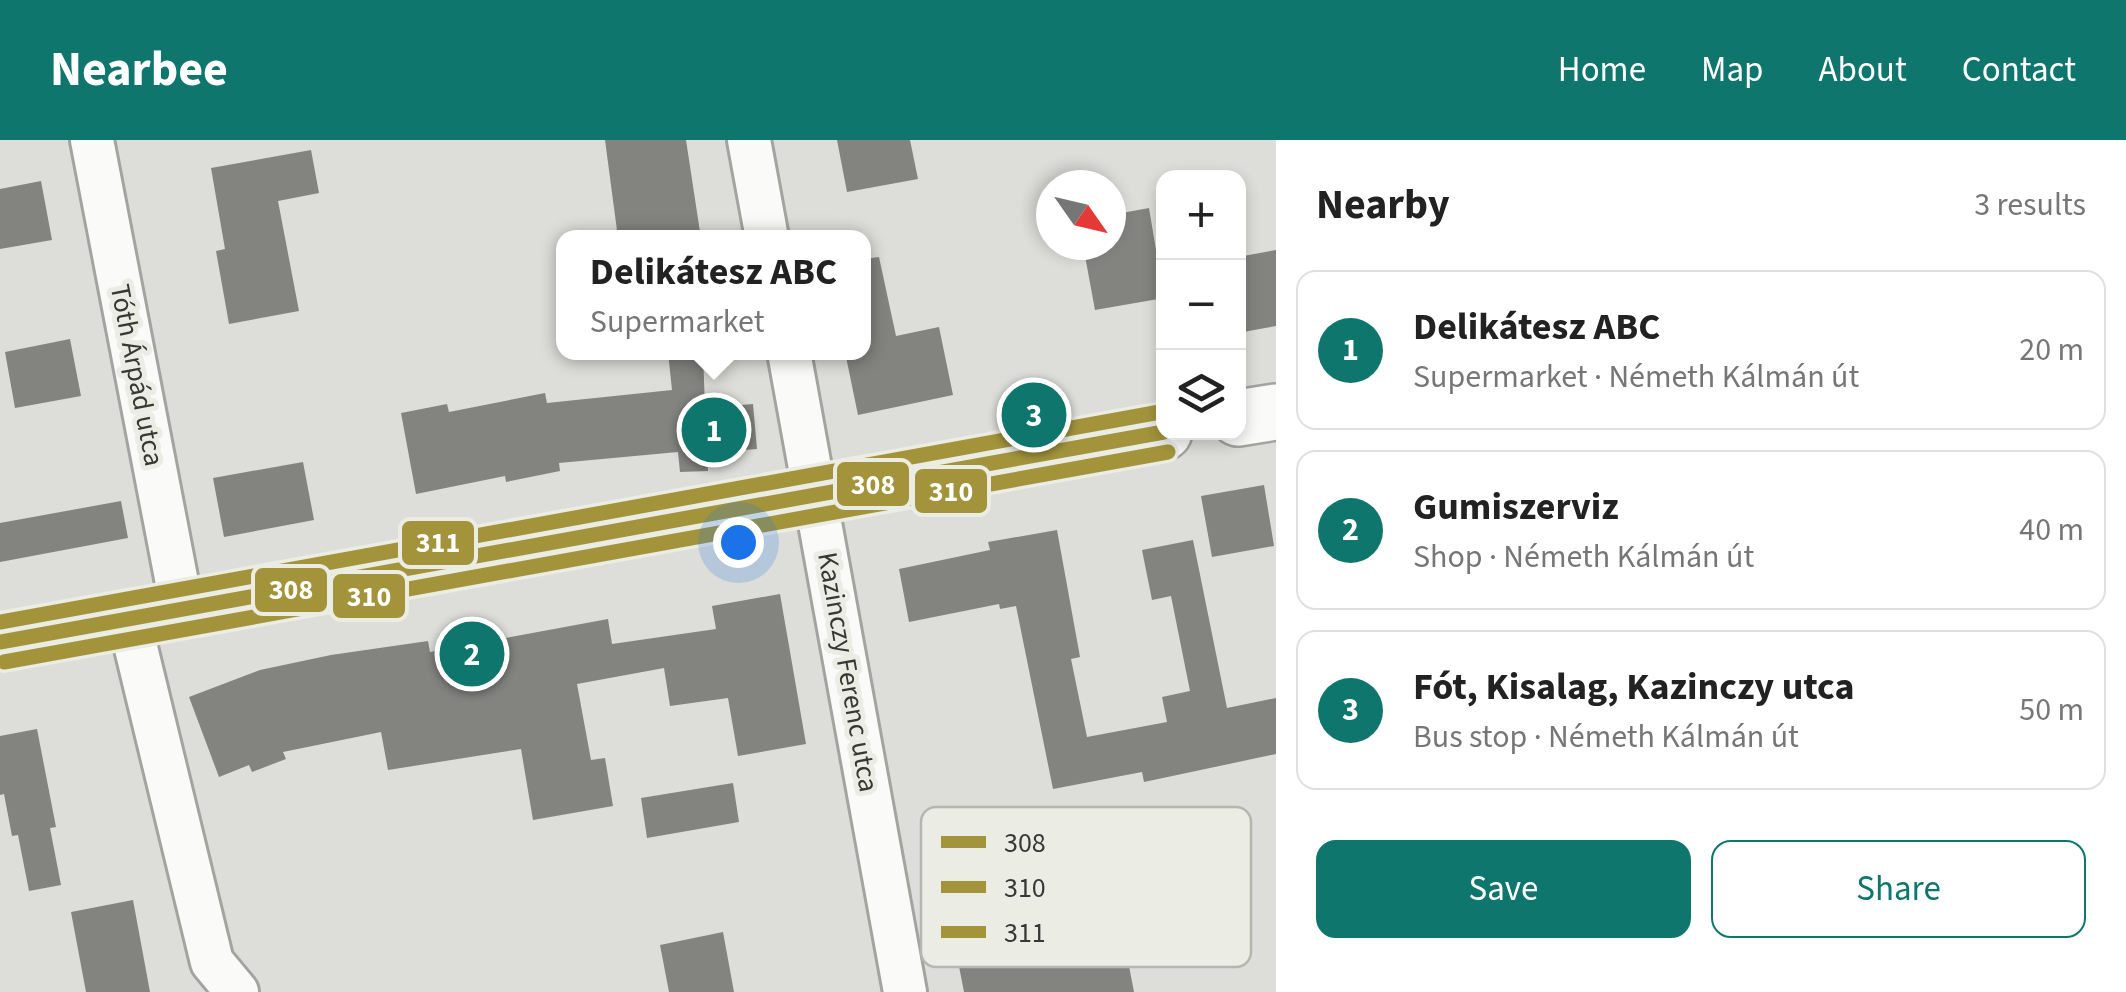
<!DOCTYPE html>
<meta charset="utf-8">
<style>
body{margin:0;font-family:"Source Sans 3",sans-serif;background:#f6f6f6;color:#222}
.controls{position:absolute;right:30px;top:30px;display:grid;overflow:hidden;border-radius:20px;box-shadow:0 5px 15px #0003}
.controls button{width:90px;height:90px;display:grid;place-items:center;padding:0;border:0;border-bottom:2px solid #e0e0e0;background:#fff;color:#222;font:50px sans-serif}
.compass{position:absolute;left:1036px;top:30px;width:90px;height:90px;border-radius:50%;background:#fff;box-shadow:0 5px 15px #0003;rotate:124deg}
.you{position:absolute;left:738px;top:402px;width:35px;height:35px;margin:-25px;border:8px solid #fff;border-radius:50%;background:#1a73e8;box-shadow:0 0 0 15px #1a73e833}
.badge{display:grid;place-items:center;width:65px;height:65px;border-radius:50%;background:#0f766e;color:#fff;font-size:32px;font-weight:700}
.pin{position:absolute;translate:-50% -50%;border:5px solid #fff;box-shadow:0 2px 10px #0006}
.popup{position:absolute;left:556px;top:90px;width:315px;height:130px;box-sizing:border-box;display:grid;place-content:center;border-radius:20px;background:#fff;filter:drop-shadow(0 2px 8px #0005);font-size:32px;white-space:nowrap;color:#767676}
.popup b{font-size:38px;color:#222}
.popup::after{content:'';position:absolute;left:50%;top:100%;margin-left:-20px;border:20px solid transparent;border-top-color:#fff}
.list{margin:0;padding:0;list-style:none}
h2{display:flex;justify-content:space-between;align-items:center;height:130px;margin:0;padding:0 40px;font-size:42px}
h2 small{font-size:32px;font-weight:400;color:#767676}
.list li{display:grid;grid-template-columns:65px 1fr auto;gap:30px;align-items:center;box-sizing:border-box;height:160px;margin:0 20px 20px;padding:0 20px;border:2px solid #e0e0e0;border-radius:20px}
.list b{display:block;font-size:38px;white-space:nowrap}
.list p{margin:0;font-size:32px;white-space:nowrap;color:#767676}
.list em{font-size:32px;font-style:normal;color:#767676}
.actions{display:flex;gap:20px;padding:30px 40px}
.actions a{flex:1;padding:22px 0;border:2px solid #0f766e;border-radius:20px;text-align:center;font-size:35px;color:#0f766e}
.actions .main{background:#0f766e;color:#fff}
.icon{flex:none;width:55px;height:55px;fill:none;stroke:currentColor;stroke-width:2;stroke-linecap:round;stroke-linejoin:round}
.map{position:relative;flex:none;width:1276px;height:852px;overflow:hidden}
header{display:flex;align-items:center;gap:60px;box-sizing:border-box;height:140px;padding:0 50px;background:#0f766e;color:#fff}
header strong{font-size:48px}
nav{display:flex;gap:55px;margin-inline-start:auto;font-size:35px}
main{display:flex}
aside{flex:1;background:#fff}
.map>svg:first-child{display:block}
.building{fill:#838480}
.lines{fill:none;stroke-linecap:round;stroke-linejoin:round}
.street-casing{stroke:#a3a4a0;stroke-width:48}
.secondary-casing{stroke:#a3a4a0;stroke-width:60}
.street{stroke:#fafaf9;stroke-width:42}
.secondary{stroke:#fafaf9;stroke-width:55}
.bus-1-casing{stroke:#ebece4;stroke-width:22}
.bus-2-casing{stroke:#ebece4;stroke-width:22}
.bus-3-casing{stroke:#ebece4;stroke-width:22}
.bus-1{stroke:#a3943c;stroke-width:15}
.bus-2{stroke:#a3943c;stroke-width:15}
.bus-3{stroke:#a3943c;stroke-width:15}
.labels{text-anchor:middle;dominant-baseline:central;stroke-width:10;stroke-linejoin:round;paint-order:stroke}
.street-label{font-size:28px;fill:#373734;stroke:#ebece4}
.key{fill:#ebece4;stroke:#b5b6af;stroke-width:2.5}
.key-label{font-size:28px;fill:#373734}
.line-badge{stroke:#ebece4;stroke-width:4}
.badge-label{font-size:28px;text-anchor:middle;font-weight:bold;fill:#fff}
</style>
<header>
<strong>Nearbee</strong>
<nav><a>Home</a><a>Map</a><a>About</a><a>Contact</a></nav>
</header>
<main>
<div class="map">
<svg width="1276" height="852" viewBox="0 0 1276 852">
<rect width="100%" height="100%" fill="#ddddd9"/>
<!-- building -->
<path class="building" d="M605,0H686L700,92L664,98H618Z
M837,0H910L918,39L847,52Z
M311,10L319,53L278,61L299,171L229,184L216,111L225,109L211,28Z
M41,41L52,100L0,109V49Z
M1149,68L1164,158L1095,170L1083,105H1111V75Z
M1276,110V186L1238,193V117Z
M879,117L896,196L939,187L953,255L858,275L845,212H864V119Z
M70,199L81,256L15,268L5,212Z
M668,212H703L705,268L753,264L757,309L707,313L708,331L680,332L678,312L559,323L560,331L506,342L505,336L416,354L401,273L447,264L449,272L545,253L547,263L672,250Z
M303,322L314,380L224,397L213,338Z
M1264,345L1274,406L1212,417L1201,356Z
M121,361L128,398L0,422V383Z
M1057,390L1080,517L1071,519L1087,597L1167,582L1162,557L1190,551L1171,456L1152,460L1142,410L1193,400L1227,568L1276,558V614L1144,642L1142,632L1053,649L1016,466L1000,469L999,464L909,482L899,429L990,410L988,402Z
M780,454L806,604L738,616L728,558L670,566L664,528L577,544L591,620L605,618L613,666L533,680L521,609L388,630L381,592L283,612L286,619L252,632L249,625L219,637L189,557L260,530L331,515L428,501L430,512L608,479L612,504L716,489L712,466Z
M37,589L56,687L50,688L61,745L29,751L18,695L12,696L4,654L0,655V596Z
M733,643L739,682L647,698L641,658Z
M998,691L1019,799L1120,779L1134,852H964L949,775L944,776L930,705Z
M133,760L150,852H86L71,772Z
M723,792L734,852H669L660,805Z"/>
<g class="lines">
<!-- street casing -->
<g class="street-casing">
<path id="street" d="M92,0L182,469
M749,0L767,98
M789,212L905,852
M129,479L212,822L237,852"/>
</g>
<!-- secondary casing -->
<g class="secondary-casing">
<path id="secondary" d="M1238,278L1276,272
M0,502L1164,292"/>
</g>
<!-- street -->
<use href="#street" class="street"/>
<!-- secondary -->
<use href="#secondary" class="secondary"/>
<!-- bus-1 casing -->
<g class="bus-1-casing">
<path id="bus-1" d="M0,502L1164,292"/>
</g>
<!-- bus-2 casing -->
<g class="bus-2-casing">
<path id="bus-2" d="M4,522L1168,312"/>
</g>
<!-- bus-3 casing -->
<g class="bus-3-casing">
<path id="bus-3" d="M0,482L1160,272"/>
</g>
<!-- bus-1 -->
<use href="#bus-1" class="bus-1"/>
<!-- bus-2 -->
<use href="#bus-2" class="bus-2"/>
<!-- bus-3 -->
<use href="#bus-3" class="bus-3"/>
</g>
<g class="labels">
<!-- street labels -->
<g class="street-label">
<text transform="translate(137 235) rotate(79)">Tóth Árpád utca</text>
<text transform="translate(848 532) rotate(80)">Kazinczy Ferenc utca</text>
</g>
</g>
<!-- legend -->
<rect x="921" y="667" width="330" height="160" rx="15" class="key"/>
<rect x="941" y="696" width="45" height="12" fill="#a3943c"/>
<rect x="941" y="741" width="45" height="12" fill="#a3943c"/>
<rect x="941" y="786" width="45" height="12" fill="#a3943c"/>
<g class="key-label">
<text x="1004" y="712">308</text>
<text x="1004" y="757">310</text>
<text x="1004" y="802">311</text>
</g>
<g class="line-badge">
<rect x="835" y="320" width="76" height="48" rx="10" fill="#a3943c"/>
<rect x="913" y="327" width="76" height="48" rx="10" fill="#a3943c"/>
<rect x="400" y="379" width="76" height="48" rx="10" fill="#a3943c"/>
<rect x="253" y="426" width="76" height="48" rx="10" fill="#a3943c"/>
<rect x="331" y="432" width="76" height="48" rx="10" fill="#a3943c"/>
</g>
<g class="badge-label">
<text x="873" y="354">308</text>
<text x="951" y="361">310</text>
<text x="438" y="412">311</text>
<text x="291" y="459">308</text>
<text x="369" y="466">310</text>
</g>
</svg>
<div class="controls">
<button>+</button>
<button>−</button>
<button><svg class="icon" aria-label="layers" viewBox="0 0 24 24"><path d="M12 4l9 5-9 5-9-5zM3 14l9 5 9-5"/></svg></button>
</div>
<svg class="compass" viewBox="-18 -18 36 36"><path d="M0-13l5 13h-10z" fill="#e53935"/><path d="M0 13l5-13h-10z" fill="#767676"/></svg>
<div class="you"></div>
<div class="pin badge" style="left:714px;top:290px">1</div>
<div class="popup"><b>Delikátesz ABC</b>Supermarket</div>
<div class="pin badge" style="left:472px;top:514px">2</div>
<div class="pin badge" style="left:1034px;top:275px">3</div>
</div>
<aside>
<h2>Nearby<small>3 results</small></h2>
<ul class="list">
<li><span class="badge">1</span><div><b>Delikátesz ABC</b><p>Supermarket · Németh Kálmán út</p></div><em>20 m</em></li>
<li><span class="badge">2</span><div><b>Gumiszerviz</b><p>Shop · Németh Kálmán út</p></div><em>40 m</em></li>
<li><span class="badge">3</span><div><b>Fót, Kisalag, Kazinczy utca</b><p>Bus stop · Németh Kálmán út</p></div><em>50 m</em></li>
</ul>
<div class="actions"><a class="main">Save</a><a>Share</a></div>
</aside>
</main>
